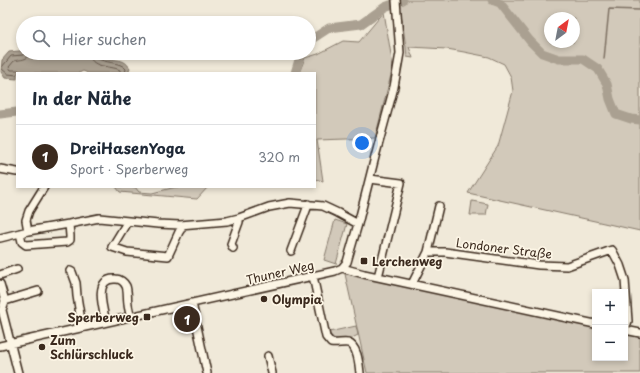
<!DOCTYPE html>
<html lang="de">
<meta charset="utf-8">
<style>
body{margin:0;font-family:"Playpen Sans",sans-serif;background:#f6f6f7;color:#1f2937}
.controls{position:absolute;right:12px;bottom:12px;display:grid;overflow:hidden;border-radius:0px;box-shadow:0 2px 6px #0003}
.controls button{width:36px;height:36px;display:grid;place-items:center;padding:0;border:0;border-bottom:1px solid #e0e1e3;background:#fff;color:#1f2937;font:20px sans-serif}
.compass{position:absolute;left:544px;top:12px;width:36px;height:36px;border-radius:50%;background:#fff;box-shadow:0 2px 6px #0003;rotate:32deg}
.you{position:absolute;left:362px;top:143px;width:14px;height:14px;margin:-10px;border:3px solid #fff;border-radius:50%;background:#1a73e8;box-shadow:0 0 0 6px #1a73e833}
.badge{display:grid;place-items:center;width:26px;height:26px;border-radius:50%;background:#3b2a1e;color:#fff;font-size:13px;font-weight:700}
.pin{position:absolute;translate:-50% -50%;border:2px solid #fff;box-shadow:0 1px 4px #0006}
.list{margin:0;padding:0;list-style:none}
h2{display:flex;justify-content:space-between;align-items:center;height:52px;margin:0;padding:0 16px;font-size:17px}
h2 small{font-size:13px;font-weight:400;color:#747a83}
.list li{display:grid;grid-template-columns:26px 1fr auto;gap:12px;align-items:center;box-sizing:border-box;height:64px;padding:0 16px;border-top:1px solid #e0e1e3}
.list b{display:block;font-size:15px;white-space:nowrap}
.list p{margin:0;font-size:13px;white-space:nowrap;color:#747a83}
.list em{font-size:13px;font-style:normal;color:#747a83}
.icon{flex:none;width:22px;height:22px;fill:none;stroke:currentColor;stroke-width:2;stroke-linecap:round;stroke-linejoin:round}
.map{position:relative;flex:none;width:640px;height:373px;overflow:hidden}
.search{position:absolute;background:#fff;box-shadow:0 2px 6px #0003;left:16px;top:16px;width:300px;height:44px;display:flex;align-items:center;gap:10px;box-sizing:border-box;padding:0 14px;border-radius:22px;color:#747a83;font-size:15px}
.panel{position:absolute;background:#fff;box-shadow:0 2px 6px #0003;left:16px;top:72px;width:300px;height:116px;border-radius:0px}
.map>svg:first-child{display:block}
.green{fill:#d2c9ba;stroke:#867a6c;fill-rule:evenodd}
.water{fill:#aaa091;stroke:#7e7163}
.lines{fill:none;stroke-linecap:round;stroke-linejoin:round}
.shore{stroke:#67594c;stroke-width:1}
.stream{stroke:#7e7163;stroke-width:1.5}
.river{stroke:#aaa091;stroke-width:9}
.minor-casing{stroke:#3b2a1e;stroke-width:10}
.minor{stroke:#fcf5e5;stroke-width:7}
.poi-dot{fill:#3b2a1e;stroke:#fcf5e5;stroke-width:1.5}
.labels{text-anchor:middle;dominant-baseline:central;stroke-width:3.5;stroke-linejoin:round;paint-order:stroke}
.street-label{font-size:12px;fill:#3b2a1e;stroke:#fcf5e5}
.poi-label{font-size:12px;font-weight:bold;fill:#3b2a1e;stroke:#fcf5e5;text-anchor:start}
</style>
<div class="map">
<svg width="640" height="373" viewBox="0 0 640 373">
<rect width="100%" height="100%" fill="#f0e9d9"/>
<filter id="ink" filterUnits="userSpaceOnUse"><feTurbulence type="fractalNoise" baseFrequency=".025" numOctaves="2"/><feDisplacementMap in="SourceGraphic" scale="8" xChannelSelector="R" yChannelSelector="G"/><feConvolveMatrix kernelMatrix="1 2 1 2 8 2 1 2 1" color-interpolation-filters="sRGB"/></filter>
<g filter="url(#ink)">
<!-- green -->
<path class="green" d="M399,0H640V231L468,193L498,146L513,91L511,77L504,64L489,57L464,52L447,49L409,47L413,58L407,57L406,47ZM550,18H574V42H550Z
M384,12L393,67L375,138L317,140L323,181L315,179V73H299L305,58L318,54L343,41L359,42Z
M116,187H135L139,192L152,193L176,187H210H208L197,199L120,192Z
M472,201L488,204L486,215H470Z
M335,220L347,224L336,264L324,260Z
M345,274L369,275L595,324V358H625V330L640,333V373H367Z
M356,326L358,335L352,338L351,340C342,338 333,343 329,332Z"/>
<!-- water -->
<path class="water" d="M19,51H23V53H95C100,56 105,58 111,59C120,61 124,59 130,68L128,73H88L83,71L79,73H17V79L5,78L1,72L2,60L9,52Z"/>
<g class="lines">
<!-- shore -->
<path class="shore" d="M89,53C90,69 110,65 120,70V73
M94,53L95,57C105,64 120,61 126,69L125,73
M23,73L18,70H11L9,67L14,61C21,59 27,61 31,53
M17,75L8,74L2,69V67L11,56L23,55L26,53"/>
<!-- stream -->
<path class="stream" d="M604,59L609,9L640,10"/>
<!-- river -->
<path class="river" d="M492,0L500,3L530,41L542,53L559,59H583L598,69L607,84L610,99L616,114L631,119L640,120
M309,41L329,28L361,24L385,7L403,0
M295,73L301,53
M0,114L17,112"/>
<!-- minor casing -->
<g class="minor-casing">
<path id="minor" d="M0,169L17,172
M370,179L401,183L378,277
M126,221V224L112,247L127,252L168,256L179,232L181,229L180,225
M28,231L26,220L29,211L44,187
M20,233L22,242L26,245L67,242L70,240V236L69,224
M0,238L28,231L69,224L99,218L158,224L180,225L227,221L239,218L269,207L290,203L323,206L338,213L358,224
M233,248L231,244L239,222V218
M291,251L307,208L308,204
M428,252H445L539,265L567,266L612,250L620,265L625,280L628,321L625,329
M342,268L364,274L595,324
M70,271L72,272L76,283L77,296L82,327
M0,275L17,269
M313,276L326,337L331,343C336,344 344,342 348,343C358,346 359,365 360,373
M0,284L5,301L2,310L18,373
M412,284L428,252L439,206
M5,301L38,291
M192,303L207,373
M106,322C103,309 93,277 116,279C120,279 124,282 126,286C128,291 127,298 128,304C128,308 130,312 130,316
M625,330L640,333
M0,346L335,271L342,268L347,262L349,255L358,224L375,157L394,87L400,53L396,0
M268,356L272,373"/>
</g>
<!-- minor -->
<use href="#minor" class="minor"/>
</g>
</g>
<!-- markers -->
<g class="poi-dot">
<rect x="360" y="257" width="8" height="8" rx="2"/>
<circle cx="264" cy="299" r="4"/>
<rect x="143" y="313" width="8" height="8" rx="2"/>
<circle cx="42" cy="347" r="4"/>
</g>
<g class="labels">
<!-- street labels -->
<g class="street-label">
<text transform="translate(504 248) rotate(7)">Londoner Straße</text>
<text transform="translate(280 272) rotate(-13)">Thuner Weg</text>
</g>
<!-- poi labels -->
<g class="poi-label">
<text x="372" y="261">Lerchenweg</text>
<text x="272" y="299">Olympia</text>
<text x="139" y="317" text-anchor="end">Sperberweg</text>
<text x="50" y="340">Zum<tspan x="50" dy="14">Schlürschluck</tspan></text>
</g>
</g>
</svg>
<div class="controls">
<button>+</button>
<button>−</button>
</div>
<svg class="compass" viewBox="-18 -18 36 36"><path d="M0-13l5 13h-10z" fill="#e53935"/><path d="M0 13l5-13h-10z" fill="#747a83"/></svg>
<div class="you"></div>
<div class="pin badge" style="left:187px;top:319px">1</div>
<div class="search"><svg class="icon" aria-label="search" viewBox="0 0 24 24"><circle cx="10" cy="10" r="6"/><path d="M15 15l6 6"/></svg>Hier suchen</div>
<section class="panel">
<h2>In der Nähe<small></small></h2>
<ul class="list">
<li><span class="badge">1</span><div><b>DreiHasenYoga</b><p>Sport · Sperberweg</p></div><em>320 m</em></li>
</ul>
</section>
</div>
